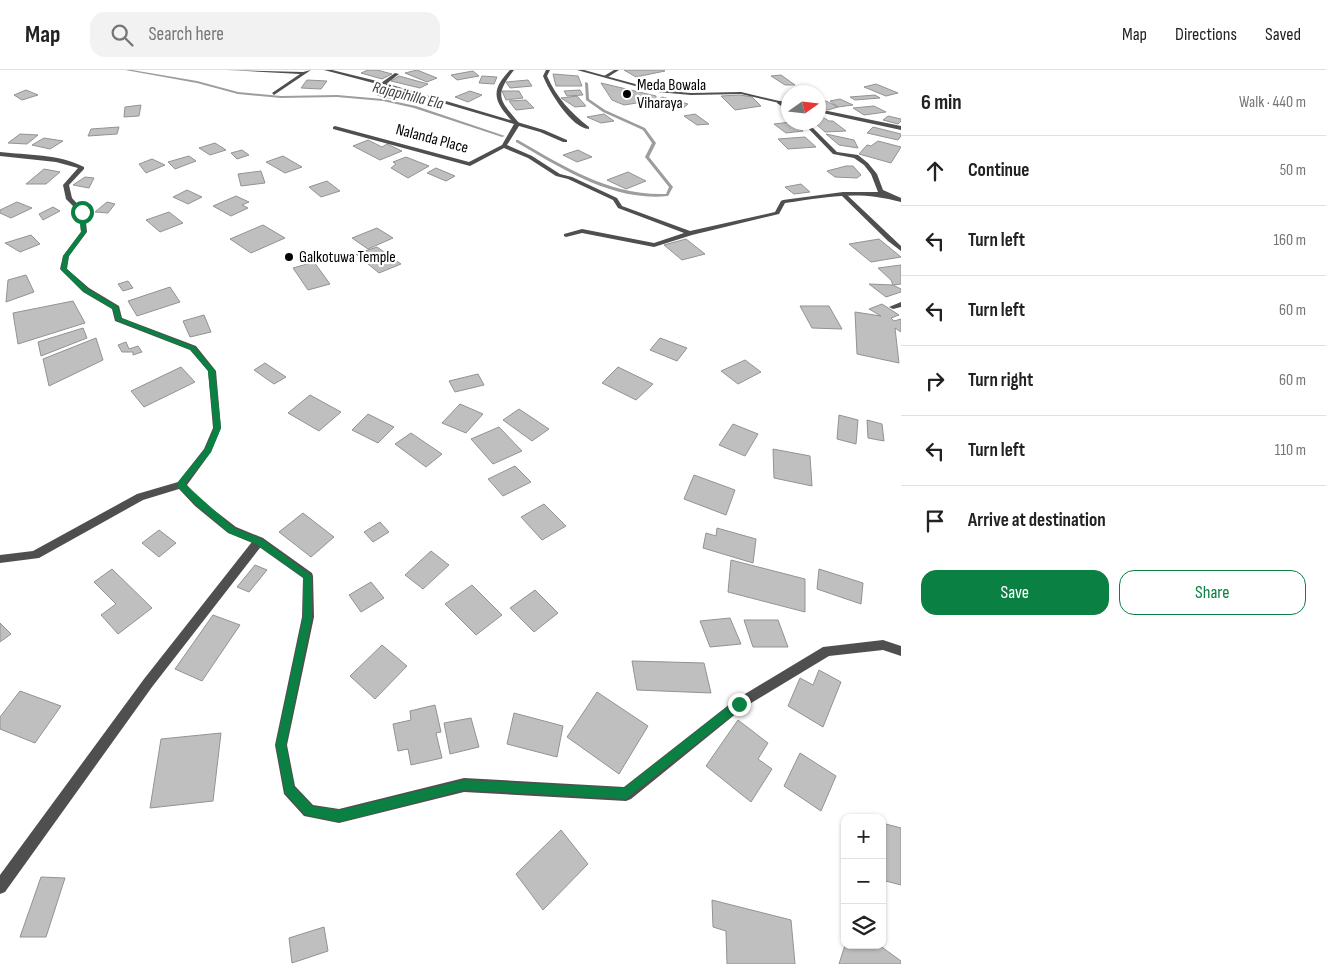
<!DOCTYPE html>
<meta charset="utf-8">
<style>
body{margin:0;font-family:"Sofia Sans Condensed",sans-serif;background:#f2f2f2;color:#222}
.controls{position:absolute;right:15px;bottom:15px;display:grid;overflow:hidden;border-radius:10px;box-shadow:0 1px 4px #0004}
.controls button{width:45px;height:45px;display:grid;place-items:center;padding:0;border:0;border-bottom:1px solid #e0e0e0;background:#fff;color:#222;font:25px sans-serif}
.compass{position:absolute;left:781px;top:15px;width:45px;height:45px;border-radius:50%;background:#fff;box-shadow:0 1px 4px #0004;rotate:76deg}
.stop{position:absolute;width:15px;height:15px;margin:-11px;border:4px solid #0b8043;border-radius:50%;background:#fff}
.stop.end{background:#0b8043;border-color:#fff;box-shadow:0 1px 5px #0008}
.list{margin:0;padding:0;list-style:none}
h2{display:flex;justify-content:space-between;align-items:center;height:65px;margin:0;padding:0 20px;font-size:21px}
h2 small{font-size:16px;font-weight:400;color:#767676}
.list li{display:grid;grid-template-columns:32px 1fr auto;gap:15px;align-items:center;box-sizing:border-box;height:70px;padding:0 20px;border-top:1px solid #e0e0e0}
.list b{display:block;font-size:19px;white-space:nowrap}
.list em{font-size:16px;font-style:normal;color:#767676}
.actions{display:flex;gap:10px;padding:15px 20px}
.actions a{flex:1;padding:11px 0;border:1px solid #0b8043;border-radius:15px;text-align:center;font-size:18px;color:#0b8043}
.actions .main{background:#0b8043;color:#fff}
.icon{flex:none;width:28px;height:28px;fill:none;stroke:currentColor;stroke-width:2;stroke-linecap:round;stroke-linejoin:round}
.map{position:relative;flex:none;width:901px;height:894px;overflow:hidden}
header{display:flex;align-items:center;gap:30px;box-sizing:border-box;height:70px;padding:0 25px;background:#fff;border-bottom:1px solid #e0e0e0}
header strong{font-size:24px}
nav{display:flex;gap:28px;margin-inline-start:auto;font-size:18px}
.search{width:350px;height:45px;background:#f2f2f2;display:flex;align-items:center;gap:12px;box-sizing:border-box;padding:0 18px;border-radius:15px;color:#767676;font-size:19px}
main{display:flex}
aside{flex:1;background:#fff}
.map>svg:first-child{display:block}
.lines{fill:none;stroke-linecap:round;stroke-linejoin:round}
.stream{fill:#9d9d9d;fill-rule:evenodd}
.building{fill:#bfbfbf;stroke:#939393}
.service{fill:#4f4f4f;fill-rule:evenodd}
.minor{fill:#4f4f4f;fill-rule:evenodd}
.tertiary{fill:#4f4f4f;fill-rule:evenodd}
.route{fill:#0b8043}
.poi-dot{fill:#000;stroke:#fff;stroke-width:2}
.labels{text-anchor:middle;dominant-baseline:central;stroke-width:4.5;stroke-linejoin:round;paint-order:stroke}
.far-poi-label{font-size:16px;fill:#000;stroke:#fff;text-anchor:start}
.far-water-label{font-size:16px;font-style:italic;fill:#3e3e3e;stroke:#fff}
.far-street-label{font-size:16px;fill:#000;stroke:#fff}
</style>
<header>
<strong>Map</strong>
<div class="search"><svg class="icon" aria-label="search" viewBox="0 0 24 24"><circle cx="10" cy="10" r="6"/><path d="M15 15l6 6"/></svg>Search here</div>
<nav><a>Map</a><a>Directions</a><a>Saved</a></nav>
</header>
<main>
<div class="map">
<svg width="901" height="894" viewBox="0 0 901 894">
<rect width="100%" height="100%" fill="#fff"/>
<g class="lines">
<!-- stream -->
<path class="stream" d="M125,0H132L197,11L238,22L281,26L337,25L383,29L416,36L505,66L502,67L414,38L383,31L337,27L281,28L238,24L197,13Z
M585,12L588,13L589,29L605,40L645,58L656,73L649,87L673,117L668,126C613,132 561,98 516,72V70H518C565,97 610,126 666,124L669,117L645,87L652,73L643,60L603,42L586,30Z"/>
</g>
<!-- building -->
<path class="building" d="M368,0H377L392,4L382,9L361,3Z
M417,0L437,8L427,12L405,3Z
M624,0H663L665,1L636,7Z
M473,1L479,6L457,10L451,5Z
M553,4L578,6L582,16H556Z
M781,5L795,15H785L771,6Z
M399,6L428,14L420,18L391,11Z
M482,6L497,7L494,14L479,13Z
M307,10L327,11L321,19L301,18Z
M528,10L532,16L510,18L506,12Z
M601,13L656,26V30L624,35L612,30Z
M876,14L898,23L886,26L864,17Z
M26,20L38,25L22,30L14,25Z
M385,20L404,25L396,30L377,25Z
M580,20L583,25L567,26L564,21Z
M470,21L482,25L468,32L455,27Z
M502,21H519L523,28L506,30Z
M740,25L752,27L761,36L735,40L721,26Z
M875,25L880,28L855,30L850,27Z
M577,26L586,36L575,37L561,28Z
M662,27L688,34L682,39L655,32Z
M840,29L853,35L838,37L830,31Z
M526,30L534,38L516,40L509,31Z
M826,31L838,37L828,40L818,37V33Z
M141,35L139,46L124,47L125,37Z
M874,36L886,42L864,45L853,38Z
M604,44L614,51L601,53L587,47Z
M695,44L709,54L697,55L684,46Z
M818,44L829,51H833L846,61L825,62L816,54L809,52H818Z
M888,46L901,49V51L898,54L883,50Z
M791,52L803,61L786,63L774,54Z
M119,57L117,64L88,66L91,59Z
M873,57L901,64V66L898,70L867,63Z
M20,64L38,65L27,74L8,73Z
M826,64L854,70L858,78L839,75Z
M805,67L816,77L788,79L778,69Z
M44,68L63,71L50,79L32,75Z
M368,70L382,77L387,74L402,81L380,90L353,76Z
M878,71L901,77L891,93L859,84L867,75L871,76Z
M215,73L226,80L210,85L199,78Z
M242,80L249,85L237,89L231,83Z
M578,80L592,87L577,92L563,85Z
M189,86L196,91L175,99L168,92Z
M283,86L302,97L285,103L266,92Z
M406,87L429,96L408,108L391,98L396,94L393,92Z
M152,89L165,95L146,103L139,94Z
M846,96H853L861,105L857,108L835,107L827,101Z
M436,98L455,106L446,111L427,103Z
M44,99L60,102L46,114H26Z
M261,101L265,113L241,116L238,104Z
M628,102L646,111L626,119L607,110Z
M85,107L94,108L89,118L73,115Z
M327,111L340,121L321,127L309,117Z
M801,114L810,122L794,124L785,117Z
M187,120L202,127L188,134L173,127Z
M236,126L249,132L242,135L248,138L231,146L213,136Z
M17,132L32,138L11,148L0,143V140Z
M107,132L115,134L108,143L95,142Z
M53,137L60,141L43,150L39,144Z
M169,142L183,153L160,162L146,150Z
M263,155L285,168L251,183L230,169Z
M377,158L393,168L368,179L352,168Z
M31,165L40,174L20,182L5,173Z
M686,169L705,184L682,190L664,175Z
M879,169L901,187L871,192L849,174Z
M377,177L401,194L379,203L356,184Z
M314,192L330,214L308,220L293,198Z
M901,195V214L893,215L891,210L878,198Z
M26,205L34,222L6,232L8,210Z
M128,211L133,218L123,221L118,214Z
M869,214L893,215L901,219V222L886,227Z
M170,217L180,232L137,246L128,231Z
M73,231L85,253L18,274L13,243Z
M882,234L899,245L891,248L894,251L901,249V262L895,258L899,293L857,284L855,242L881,246L869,239Z
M800,236H829L842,259L812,258Z
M204,245L211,262L190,267L183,251Z
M83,258L87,268L41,286L38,272Z
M96,268L103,290L49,316L43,289Z
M660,268L687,278L677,291L650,280Z
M126,272L129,279L138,276L142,282L133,285V282H122L118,275Z
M745,290L761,302L738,314L721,301Z
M265,293L286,307L274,314L254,300Z
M181,297L195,312L144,337L131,321Z
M618,297L653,314L636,330L602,313Z
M478,304L484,315L455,322L449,311Z
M310,325L341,342L319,361L288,343Z
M460,334L483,344L466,363L442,353Z
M519,339L549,359L532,371L503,350Z
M368,344L394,357L378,373L352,360Z
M839,345L858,350L856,374L837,369Z
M867,350L882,354L884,371L868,368Z
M733,354L758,364L745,386L719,375Z
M499,357L522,381L493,394L471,369Z
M411,363L442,384L426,397L395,374Z
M773,379L810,386L812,416L774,408Z
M515,396L531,412L503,426L488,409Z
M694,405L735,420L726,445L684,429Z
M544,434L566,456L542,470L521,447Z
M303,443L334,467L311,487L279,462Z
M380,452L389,462L373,472L364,462Z
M717,458L756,469L753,493L703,478L706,463L716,466Z
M159,460L176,473L159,487L142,473Z
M431,481L449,495L423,519L405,505Z
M731,490L805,509V542L728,522Z
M255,495L267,500L249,522L237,517Z
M112,499L152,538L118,564L101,545L116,534L94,512Z
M819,499L863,513L861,534L817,519Z
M371,512L384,528L361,542L349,525Z
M472,515L502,545L476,565L445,534Z
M535,520L558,543L534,562L510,538Z
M213,545L240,555L202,611L175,599Z
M730,548L741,574L710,577L700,551Z
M744,550H778L788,577H753Z
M0,553L11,564L0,572Z
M382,575L407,596L375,629L350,606Z
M632,591L704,593L711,623L637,620Z
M819,600L841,612L823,657L788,636L800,608L813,615Z
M20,621L61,636L35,673L0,659V647Z
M597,622L648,656L619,704L567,667Z
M435,635L441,662L436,663L442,688L411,695L408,679L398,681L393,654L411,650L410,641Z
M514,643L563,656L557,687L507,674Z
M471,648L479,677L450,684L444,653Z
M738,650L768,673L758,689L772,699L751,732L706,696Z
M221,663L213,731L150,738L161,669Z
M800,683L836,706L821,741L784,716Z
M882,753L901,758V815L882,810Z
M561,760L588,794L543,840L516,804Z
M41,807L65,808L46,867H20Z
M712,830L791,850L795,894H727L726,861L713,857Z
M324,857L328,881L292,893L289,868Z
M845,875H879L901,891V894H839Z"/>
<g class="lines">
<!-- service -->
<path class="service" d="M510,0H514C493,27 500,30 520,54L517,56C513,53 509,48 506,44C491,26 495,16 510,0Z
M395,3L399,4L385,15H381V13Z
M841,123H845L901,176V181L888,171L841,125Z
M901,232V237L893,239L889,237Z
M259,467L263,468L264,471L263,474L152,617L5,822L0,824V805L144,609L255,468Z"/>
<!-- minor -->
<path class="minor" d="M226,0L303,2L311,0L274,25L272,23L300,4Z
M324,0H332L385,13L544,60L567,70V72H563L540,62L519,56L507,75L532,86L560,104L572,107L617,128L622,136L690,161L775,142L781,131L783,130L843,122H878L871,104L864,95L854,88L833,84L802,52H807L837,82L858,85L868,93L877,104L883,120L901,128V132C858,120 828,127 785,133L779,144L692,165L654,177L582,163L566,167L564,166V164L582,159L654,173L684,163L618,138L613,130L568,109L556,106L528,88L504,78L470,96L333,59V57L335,56L469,92L502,75L514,54L381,15Z
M546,0H550L547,6C557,28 570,42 589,57V59C571,58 549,21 543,6Z
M614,0H619L608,7L604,6Z
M777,31H781L788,38V41L777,33Z
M0,82C27,85 59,84 84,97V99L69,115L72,128L85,142L87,162L69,186L67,199L89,218L119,236L122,248L196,276L216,301L221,358L211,382L187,415L201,430L236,457L263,468L312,503L313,506L314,547L287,675L295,716L313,735L339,739L464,708L624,717L735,630L823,577L883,570L901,576V586L883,580L829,586L743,638L631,729L626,731L464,722L339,753L304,746L284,724L275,675L302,547L303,508L255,474L228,463L195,436L179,419L143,430L39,488L0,493V485L33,481L137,424L178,412L204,379L213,358L208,301L190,280L115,251L112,239L83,222L60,199L63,186L81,162L79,142L66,129L63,115L78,98L56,92L0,86Z"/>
<!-- tertiary -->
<path class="tertiary" d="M577,0H584L657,20L691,23L741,22L788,33V35L741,24L691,25L657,22Z
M818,39L901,56V60L818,42Z"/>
</g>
<!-- route -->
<path class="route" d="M84,141L86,162L69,186L66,198L88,219L118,237L121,248L195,277L215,301L221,358L211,382L185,414L234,458L262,469L312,506V547L286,675L294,717L312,736L340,740L464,710L624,718L736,630H743V637L626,729L464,720L340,752L305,745L285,723L276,675L303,547V507L256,474L229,463L196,435L178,417V412L205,379L214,358L208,301L191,280L116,250L113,239L84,222L61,200L63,186L81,162L79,142Z"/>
<!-- markers -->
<g class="poi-dot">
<circle cx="627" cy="24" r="5"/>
<circle cx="289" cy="187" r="5"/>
</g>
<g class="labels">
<!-- far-poi labels -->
<g class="far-poi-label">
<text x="637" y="15">Meda Bowala<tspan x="637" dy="18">Viharaya</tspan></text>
<text x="299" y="187">Galkotuwa Temple</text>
</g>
<!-- far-water labels -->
<g class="far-water-label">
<text transform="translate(408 26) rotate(14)">Rajapihilla Ela</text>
</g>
<!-- far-street labels -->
<g class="far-street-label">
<text transform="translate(432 69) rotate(15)">Nalanda Place</text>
</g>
</g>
</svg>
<div class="controls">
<button>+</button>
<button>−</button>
<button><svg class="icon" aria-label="layers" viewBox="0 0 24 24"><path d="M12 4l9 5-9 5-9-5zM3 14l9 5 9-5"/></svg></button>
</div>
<svg class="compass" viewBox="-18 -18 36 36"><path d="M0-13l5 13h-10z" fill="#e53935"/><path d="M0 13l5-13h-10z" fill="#767676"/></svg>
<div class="stop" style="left:82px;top:142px"></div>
<div class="stop end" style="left:739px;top:634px"></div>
</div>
<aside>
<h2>6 min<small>Walk · 440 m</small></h2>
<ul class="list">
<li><svg class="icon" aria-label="ahead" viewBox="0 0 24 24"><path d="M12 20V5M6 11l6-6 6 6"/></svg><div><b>Continue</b></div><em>50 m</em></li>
<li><svg class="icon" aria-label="left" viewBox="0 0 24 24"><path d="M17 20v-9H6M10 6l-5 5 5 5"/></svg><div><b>Turn left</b></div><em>160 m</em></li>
<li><svg class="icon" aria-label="left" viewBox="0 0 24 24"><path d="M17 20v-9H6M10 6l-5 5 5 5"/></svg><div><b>Turn left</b></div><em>60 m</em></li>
<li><svg class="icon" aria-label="right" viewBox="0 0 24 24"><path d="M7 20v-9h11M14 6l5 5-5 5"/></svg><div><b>Turn right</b></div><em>60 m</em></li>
<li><svg class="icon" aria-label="left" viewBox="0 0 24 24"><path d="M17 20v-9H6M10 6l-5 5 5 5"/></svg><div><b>Turn left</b></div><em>110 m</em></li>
<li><svg class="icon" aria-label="arrive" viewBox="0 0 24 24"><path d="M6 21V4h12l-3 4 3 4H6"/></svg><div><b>Arrive at destination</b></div></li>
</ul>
<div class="actions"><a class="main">Save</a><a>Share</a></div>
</aside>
</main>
